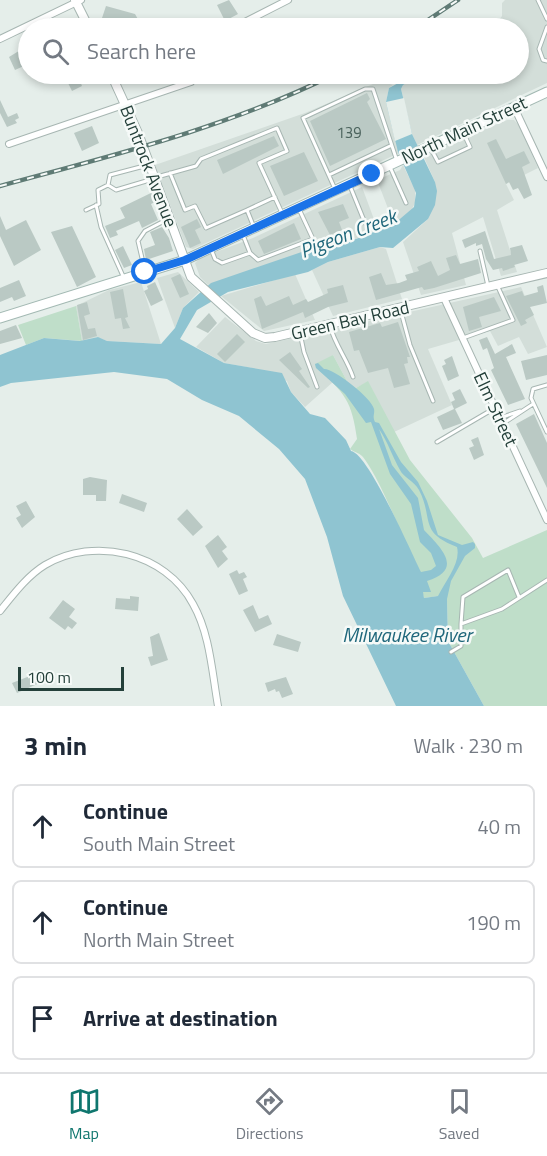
<!DOCTYPE html>
<meta charset="utf-8">
<style>
body{margin:0;font-family:"Titillium Web",sans-serif;background:#f2f2f3;color:#1f2937}
.scale{position:absolute;left:18px;bottom:15px;width:106px;box-sizing:border-box;padding-left:6px;border:3px solid #24403a;border-top:0;font-size:16px;line-height:21px;white-space:nowrap;color:#24403a;-webkit-text-stroke:4px #f6faf8;paint-order:stroke}
.stop{position:absolute;width:18px;height:18px;margin:-14px;border:4px solid #1a73e8;border-radius:50%;background:#fff}
.stop.end{background:#1a73e8;border-color:#fff;box-shadow:0 2px 6px #0008}
.list{margin:0;padding:0;list-style:none}
h2{display:flex;justify-content:space-between;align-items:center;height:78px;margin:0;padding:0 24px;font-size:26px}
h2 small{font-size:20px;font-weight:400;color:#747a83}
.list li{display:grid;grid-template-columns:39px 1fr auto;gap:18px;align-items:center;box-sizing:border-box;height:84px;margin:0 12px 12px;padding:0 12px;border:2px solid #e0e1e3;border-radius:9px}
.list b{display:block;font-size:22px;white-space:nowrap}
.list p{margin:0;font-size:20px;white-space:nowrap;color:#747a83}
.list em{font-size:20px;font-style:normal;color:#747a83}
.icon{flex:none;width:33px;height:33px;fill:none;stroke:currentColor;stroke-width:2;stroke-linecap:round;stroke-linejoin:round}
.map{position:relative;flex:none;width:547px;height:706px;overflow:hidden}
.search{position:absolute;background:#fff;box-shadow:0 3px 9px #0003;left:18px;right:18px;top:18px;height:66px;display:flex;align-items:center;gap:15px;box-sizing:border-box;padding:0 21px;border-radius:33px;color:#747a83;font-size:22px}
.sheet{height:366px;background:#fff}
nav{display:flex;justify-content:space-around;align-items:center;box-sizing:border-box;height:84px;border-top:2px solid #e0e1e3;background:#fff;font-size:16px;color:#747a83}
nav a{display:grid;justify-items:center;gap:3px}
nav .on{color:#0f766e}
.map>svg:first-child{display:block}
.built{fill:#d3ded9}
.green{fill:#bfdec9}
.water{fill:#8fc4d1;fill-rule:evenodd}
.pier{fill:#e5eeea}
.building{fill:#bac9c4}
.lines{fill:none;stroke-linecap:round;stroke-linejoin:round}
.service-casing{stroke:#a7b6b2;stroke-width:5}
.minor-casing{stroke:#a7b6b2;stroke-width:8}
.tertiary-casing{stroke:#a7b6b2;stroke-width:10}
.secondary-casing{stroke:#a3b9b3;stroke-width:11}
.service{stroke:#fff;stroke-width:3}
.minor{stroke:#fff;stroke-width:6}
.tertiary{stroke:#fff;stroke-width:8}
.secondary{stroke:#fff;stroke-width:9}
.rail-casing{stroke:#5f7b75;stroke-width:4.5}
.rail{stroke:#f6faf8;stroke-width:2;stroke-dasharray:7;stroke-linecap:butt}
.route{stroke:#1a73e8;stroke-width:8}
.labels{text-anchor:middle;dominant-baseline:central;stroke-width:5;stroke-linejoin:round;paint-order:stroke}
.number-label{font-size:15px;fill:#4a625c}
.street-label{font-size:18px;fill:#24403a;stroke:#f6faf8}
.water-label{font-size:20px;font-style:italic;fill:#1f677b;stroke:#f6faf8}
</style>
<div class="map">
<svg width="547" height="706" viewBox="0 0 547 706">
<rect width="100%" height="100%" fill="#e5eeea"/>
<!-- built -->
<path class="built" d="M505,0H547V83L417,145L412,134L401,89L403,85L422,74H518V28H493L502,16V3Z
M380,81L393,85L389,88L386,102L399,153L193,249L186,247L155,165L305,113Z
M507,120H514L519,125L538,168L506,184L514,200L497,210L517,272L501,276L483,217L452,233L466,285L421,295L403,242L428,219L435,182L423,155Z
M403,165L415,190V203L411,211L394,224L377,180L400,170Z
M362,187L378,230L356,239L326,247L324,245L208,285L200,277L195,263L200,258L253,238Z
M380,247L386,249L402,299L333,316L312,270L328,262Z
M178,272L199,292L183,308L175,328L157,278Z
M295,274L315,320L264,331L221,296Z
M141,282L161,344L107,341L97,337L82,341L76,306L109,290Z
M521,287L547,347L528,354L519,337L498,346L490,331L428,349L452,405L394,432L368,382L356,388L348,383L333,355L316,368L333,382L305,407L291,392L287,381L252,368L224,363L196,347L225,317L256,341L266,344Z"/>
<!-- green -->
<path class="green" d="M76,306L82,341L44,338L26,345L18,325Z
M333,355L348,383L356,388L368,381L410,460L472,538L483,558L547,530V706H484L448,641L447,599L439,596L424,598C419,572 379,474 362,456C359,453 354,452 350,449L357,439C352,402 345,392 316,368L315,364Z"/>
<!-- water -->
<path class="water" d="M415,74H422L403,85L401,89L412,134L435,182L437,191L435,205L428,219L393,248L380,247L328,262L308,272L228,292L197,310L180,339L224,363L282,373L291,392L310,414L325,418L346,440L351,451C368,453 411,552 421,572L431,570L436,566L431,553L420,542L411,504L390,474L371,422L366,423L345,394L316,368L315,364L318,363L324,369C333,368 372,398 374,409C375,414 372,416 375,422L379,423L401,462L418,482L427,501L438,535L462,545L473,542L475,544V548L465,556L451,581L447,599L448,641L484,706H396L343,596L327,537L305,479L279,449L239,416L202,400L167,379L114,372L11,383L0,387V355L44,338L80,341L98,337L107,341L161,344L175,328L183,308L211,283L325,244L327,246L356,239L394,224L414,207L416,193L398,152L386,102L389,88ZM379,429C388,442 393,458 400,470C403,477 414,481 419,490C434,519 418,532 457,547C461,563 446,580 438,596L424,598L423,592H431L427,581C465,569 440,547 424,530L418,498L392,465Z"/>
<!-- pier -->
<path class="pier" d="M404,98L412,134L395,141L386,102Z"/>
<!-- building -->
<path class="building" d="M229,0L238,14L225,21L217,5Z
M106,6L135,14L139,21L130,26L102,18Z
M27,46L28,59L24,61L26,65L15,70L9,57Z
M68,74H96L80,81L82,86L72,91L64,75Z
M367,93L370,99L367,102L386,139L330,166L310,121Z
M0,100L8,117L17,113L19,118L15,120L17,123L7,127L0,113Z
M92,126L99,143L82,151L74,133Z
M274,136L279,146L223,174L217,160Z
M496,139L506,159L524,151L530,163L522,167L532,195L524,199L518,188L513,190L509,182L506,184L487,143Z
M304,152L318,181L284,196L270,166Z
M153,192L157,201L151,204L158,220L142,228L139,221L116,231L118,235L110,238L105,226L125,218L120,208Z
M343,204L349,218L339,222L342,230L330,235L318,212Z
M0,216L6,230L26,220L41,250L14,266L0,236Z
M197,219L201,227L195,230L201,243L190,248L181,227Z
M294,223L301,239L264,254L258,241Z
M72,226L96,277L77,287L51,232Z
M162,227L169,238L173,251L146,260L144,249L155,245L150,232Z
M485,231L494,259L511,255L510,248L522,245L528,261L514,265L515,267L503,271L502,268L493,270L486,259L482,244L476,246V243L465,248L462,240Z
M123,246L132,265L124,268L115,250Z
M456,255L460,264L478,259L481,273L434,288L424,290L422,287L376,300L369,277L381,273L386,285L399,283L407,280L405,275L419,271L417,267L431,261L438,276L450,270L446,258Z
M180,274L189,294L180,298L171,278Z
M19,280L26,296L14,301L12,297L0,302V288Z
M155,282L163,300L151,306L144,291L148,289L147,286Z
M343,285L348,302L328,307L305,318L303,312L262,329L254,299L261,296L266,306L289,296L293,305L306,299L308,302L328,293L327,289Z
M543,285L547,303L530,307L534,315L525,320L527,323L521,326L506,296L522,291L524,296L538,292L537,287Z
M123,289L128,317L125,318L130,328L123,329L121,318L115,319L110,292Z
M494,297L501,311L479,317L482,327L469,331L463,307Z
M87,302L90,314L84,316L88,329L95,328L97,336L83,340L77,305Z
M209,313L217,323L208,333L196,327Z
M398,322L410,357H407L408,363L404,364L410,384L394,388L388,368L368,373L359,350L354,351L349,332L380,323L382,327Z
M16,325L22,338L0,344V331Z
M237,334L245,342L225,362L217,354Z
M487,337L495,354L512,344L516,353L506,357L525,399L508,405L491,370L494,368L487,348L483,350L479,340Z
M290,352L302,369L299,371L310,387L308,388L279,360Z
M547,355V375L526,380L521,361Z
M452,356L459,376L448,381L442,366L446,364L444,360Z
M460,389L467,403L455,409L462,423L443,430L437,417L454,409L451,402L455,400L452,393Z
M534,414L547,443V488L516,424Z
M478,437L484,455L474,460L469,448L474,446L471,440Z
M90,477L107,480L106,501H96V495H83V479Z
M122,494L147,503L144,512L119,503Z
M26,501L35,517L22,528L16,518L21,515L16,506Z
M187,509L203,527L193,536L177,519Z
M218,535L227,547L222,551L228,559L218,568L205,546Z
M237,570L239,574L244,572L247,577L243,579L248,591L239,595L229,574Z
M130,596L139,597L138,611L115,609L116,598L130,599Z
M63,600L75,609L69,617L77,623L72,629L68,626L65,630L49,618Z
M253,605L259,619L268,615L272,624L255,632L243,610Z
M159,633L168,660L151,666L148,657L153,656L150,637Z
M277,634L301,642L298,652L273,645Z
M40,672L44,681L17,693L12,683Z
M286,677L293,694L282,698L279,691L276,692L275,689L268,692L265,683Z"/>
<g class="lines">
<!-- service casing -->
<g class="service-casing">
<path id="service" d="M538,0L547,19
M547,27L539,49L543,60L547,61
M430,147L438,162L470,147L463,132
M390,167L406,203
M170,173L185,210L195,206L206,228L247,210
M329,175L390,146
M157,177L196,166L201,159L277,128L287,151L259,163L282,213
M108,185L110,175L148,165
M108,185L116,190L153,179
M350,186L365,223
M335,189L303,118L365,89H373L397,161
M96,205L101,227L123,276
M86,210L99,204L98,190L108,185
M253,225L247,210L275,197
M243,235L250,253L258,260L313,239L299,209
M211,249L215,259L222,263L250,253
M480,251L488,286
M145,271L138,241L145,231L168,219
M400,308L410,345L433,401
M330,326C335,345 347,359 353,377
M300,333L304,352L317,387
M463,338L513,320L498,287
M547,385L533,389L531,398L547,432
M500,418L520,411
M504,423L533,404
M437,442L495,408
M461,624L463,597L508,570L519,597
M451,652L461,646V624L502,609L547,580"/>
</g>
<!-- minor casing -->
<g class="minor-casing">
<path id="minor" d="M233,28L288,0
M0,39L81,0
M514,107L547,177
M9,144L191,82L198,74
M444,298L547,520
M0,611C13,595 27,576 45,565C94,536 165,552 193,604C210,634 212,672 218,706"/>
</g>
<!-- tertiary casing -->
<g class="tertiary-casing">
<path id="tertiary" d="M75,0L89,28
M111,74L138,133L191,277L253,333L265,338L275,337L547,273"/>
</g>
<!-- secondary casing -->
<g class="secondary-casing">
<path id="secondary" d="M0,318L185,260L547,92"/>
</g>
<!-- service -->
<use href="#service" class="service"/>
<!-- minor -->
<use href="#minor" class="minor"/>
<!-- tertiary -->
<use href="#tertiary" class="tertiary"/>
<!-- secondary -->
<use href="#secondary" class="secondary"/>
<!-- rail casing -->
<g class="rail-casing">
<path id="rail" d="M416,28L458,0
M0,186C114,155 229,127 335,74"/>
</g>
<!-- rail -->
<use href="#rail" class="rail"/>
</g>
<g class="lines">
<!-- route -->
<path class="route" d="M145,272L185,260L372,174"/>
</g>
<g class="labels">
<!-- number labels -->
<g class="number-label">
<text x="349" y="132">139</text>
</g>
<!-- street labels -->
<g class="street-label">
<text transform="translate(464 130) rotate(-25)">North Main Street</text>
<text transform="translate(149 166) rotate(69)">Buntrock Avenue</text>
<text transform="translate(350 320) rotate(-13)">Green Bay Road</text>
<text transform="translate(496 409) rotate(65)">Elm Street</text>
</g>
<!-- water labels -->
<g class="water-label">
<text transform="translate(348 233) rotate(-21)">Pigeon Creek</text>
<text x="407" y="634">Milwaukee River</text>
</g>
</g>
</svg>
<div class="scale">100 m</div>
<div class="stop" style="left:145px;top:272px"></div>
<div class="stop end" style="left:372px;top:174px"></div>
<div class="search"><svg class="icon" aria-label="search" viewBox="0 0 24 24"><circle cx="10" cy="10" r="6"/><path d="M15 15l6 6"/></svg>Search here</div>
</div>
<section class="sheet">
<h2>3 min<small>Walk · 230 m</small></h2>
<ul class="list">
<li><svg class="icon" aria-label="ahead" viewBox="0 0 24 24"><path d="M12 20V5M6 11l6-6 6 6"/></svg><div><b>Continue</b><p>South Main Street</p></div><em>40 m</em></li>
<li><svg class="icon" aria-label="ahead" viewBox="0 0 24 24"><path d="M12 20V5M6 11l6-6 6 6"/></svg><div><b>Continue</b><p>North Main Street</p></div><em>190 m</em></li>
<li><svg class="icon" aria-label="arrive" viewBox="0 0 24 24"><path d="M6 21V4h12l-3 4 3 4H6"/></svg><div><b>Arrive at destination</b></div></li>
</ul>
</section>
<nav>
<a class="on"><svg class="icon" aria-label="map" viewBox="0 0 24 24"><path d="M3 6l6-2 6 2 6-2v14l-6 2-6-2-6 2zM9 4v14M15 6v14"/></svg>Map</a>
<a><svg class="icon" aria-label="directions" viewBox="0 0 24 24"><path d="M12 3l9 9-9 9-9-9zM9 14v-3h6M13 9l2 2-2 2"/></svg>Directions</a>
<a><svg class="icon" aria-label="saved" viewBox="0 0 24 24"><path d="M7 4h10v16l-5-4-5 4z"/></svg>Saved</a>
</nav>
